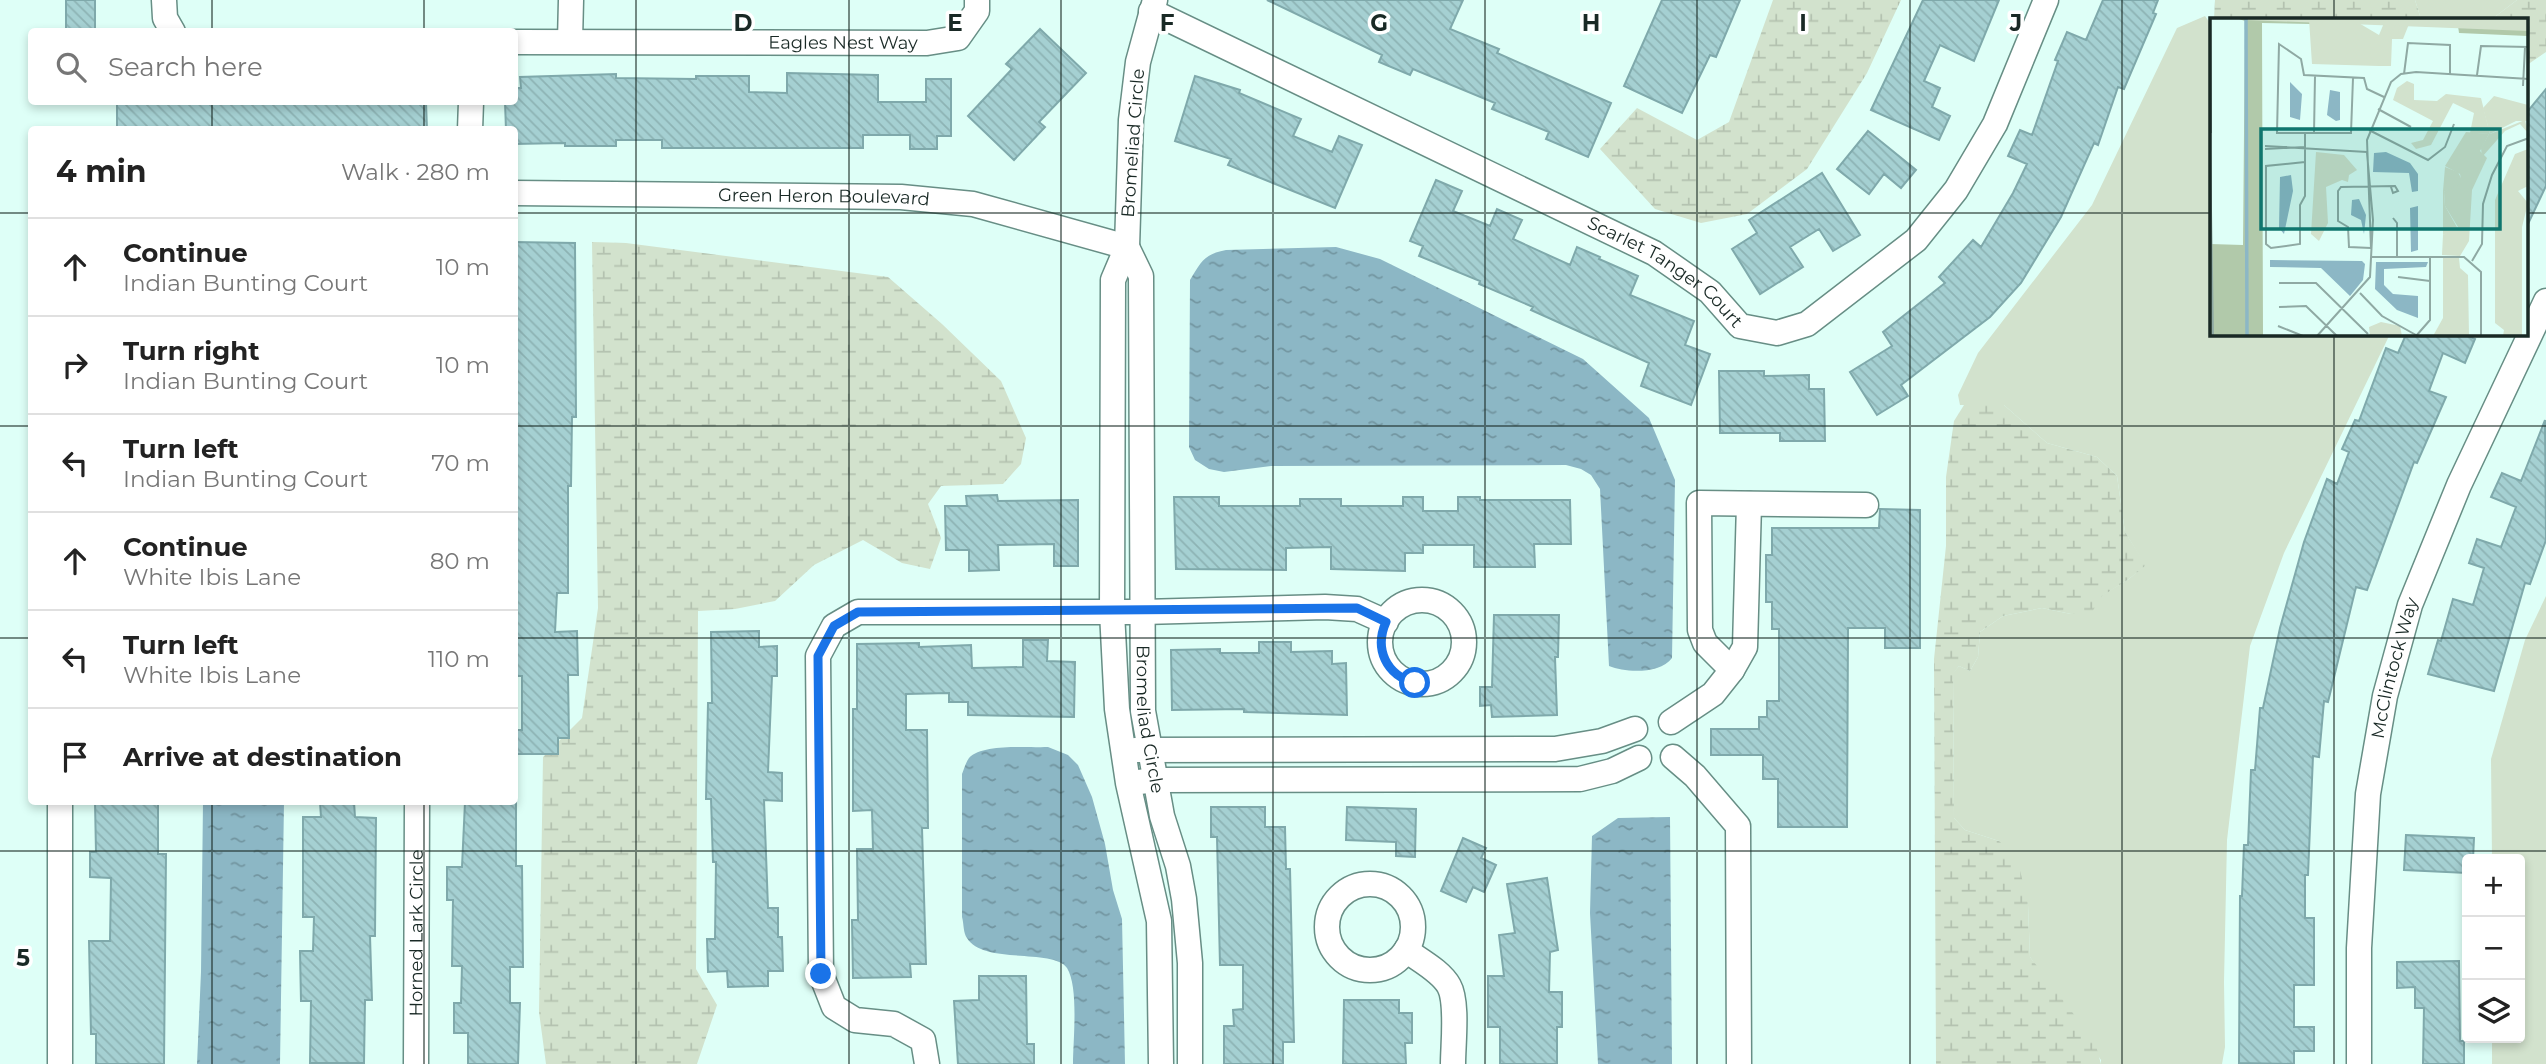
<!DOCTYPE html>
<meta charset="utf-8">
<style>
body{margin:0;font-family:Montserrat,sans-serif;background:#f6f6f6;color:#222}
.controls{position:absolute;right:21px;bottom:21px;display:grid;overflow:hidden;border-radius:7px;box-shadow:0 4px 10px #0003}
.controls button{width:63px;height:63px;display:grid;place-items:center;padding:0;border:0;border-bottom:2px solid #e0e0e0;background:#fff;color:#222;font:35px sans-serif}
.stop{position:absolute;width:21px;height:21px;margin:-16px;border:5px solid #1a73e8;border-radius:50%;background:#fff}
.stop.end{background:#1a73e8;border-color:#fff;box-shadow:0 2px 7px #0008}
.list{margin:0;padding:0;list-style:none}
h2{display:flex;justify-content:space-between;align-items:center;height:91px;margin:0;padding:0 28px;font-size:30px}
h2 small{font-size:23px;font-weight:400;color:#767676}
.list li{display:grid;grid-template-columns:46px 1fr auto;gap:21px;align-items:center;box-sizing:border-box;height:98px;padding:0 28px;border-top:2px solid #e0e0e0}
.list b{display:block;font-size:26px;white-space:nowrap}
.list p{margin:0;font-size:23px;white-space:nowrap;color:#767676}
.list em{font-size:23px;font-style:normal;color:#767676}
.icon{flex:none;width:38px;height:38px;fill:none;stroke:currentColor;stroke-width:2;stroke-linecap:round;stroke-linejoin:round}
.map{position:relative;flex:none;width:2546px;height:1064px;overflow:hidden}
.search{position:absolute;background:#fff;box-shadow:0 4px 10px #0003;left:28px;top:28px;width:490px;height:77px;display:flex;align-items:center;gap:18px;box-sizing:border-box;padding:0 24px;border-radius:7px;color:#767676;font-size:26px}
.panel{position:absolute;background:#fff;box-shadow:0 4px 10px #0003;left:28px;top:126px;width:490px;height:679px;border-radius:7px}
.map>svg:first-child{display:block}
.green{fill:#d2e2cd}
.wetland{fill:url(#wetland-marsh)}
.water{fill:url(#water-ripples)}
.building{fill:url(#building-back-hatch);stroke:#7fa9ab;stroke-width:2}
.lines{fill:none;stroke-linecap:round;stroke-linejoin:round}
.minor-casing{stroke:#678e85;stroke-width:27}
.minor{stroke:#fff;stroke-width:24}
.route{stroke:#1a73e8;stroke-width:9}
.grid{fill:none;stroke:#192925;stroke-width:2;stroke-opacity:0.55}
.labels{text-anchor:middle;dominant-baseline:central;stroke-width:7;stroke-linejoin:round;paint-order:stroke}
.street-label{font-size:18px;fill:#192925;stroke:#fff}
.inset-river{fill:none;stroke:#8cb7c5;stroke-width:3.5}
.inset-road{fill:none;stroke:#8fa9a3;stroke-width:2}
.view{fill:#0f766e;fill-opacity:0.15;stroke:#0f766e;stroke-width:3.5}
.inset-edge{fill:none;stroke:#192925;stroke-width:3.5}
.grid-label{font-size:23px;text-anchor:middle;font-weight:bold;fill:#192925;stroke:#fff;stroke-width:7;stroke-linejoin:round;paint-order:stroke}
</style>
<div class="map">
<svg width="2546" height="1064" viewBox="0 0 2546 1064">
<defs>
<pattern id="wetland-marsh" width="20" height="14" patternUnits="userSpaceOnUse" patternTransform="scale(1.75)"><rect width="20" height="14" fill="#d2e2cd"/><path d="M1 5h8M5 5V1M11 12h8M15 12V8" fill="none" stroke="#b4c2b0"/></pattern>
<pattern id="water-ripples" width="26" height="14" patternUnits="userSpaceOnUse" patternTransform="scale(1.75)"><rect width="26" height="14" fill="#8cb7c5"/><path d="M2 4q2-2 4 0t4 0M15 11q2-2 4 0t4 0" fill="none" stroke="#7295a0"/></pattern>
<pattern id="building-back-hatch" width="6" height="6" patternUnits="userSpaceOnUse" patternTransform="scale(1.75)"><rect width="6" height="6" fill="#a5d0d2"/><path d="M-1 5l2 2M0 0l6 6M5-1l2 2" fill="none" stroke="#8db3b4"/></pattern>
</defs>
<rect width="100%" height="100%" fill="#defff7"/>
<!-- green -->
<path class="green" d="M2415,0H2517L2492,19H2421Z
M2205,16L2212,26V334H2390L2284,553L2250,646L2227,840L2224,982L2225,1047L2222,1064H2101V1060L2030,957L2028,905L1999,841L1965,830L1954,818L1953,673L1959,666L1970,671L1978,657L1980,632L2003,616L2042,608L2071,614L2129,579L2145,565L2125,532L2117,476L2097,457L2047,443L2004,405H1960L1958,395L1978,353L2092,205L2177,28Z
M2546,596V1064H2492V1038H2520V859H2492L2491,759L2525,640Z"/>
<!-- wetland -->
<path class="wetland" d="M1773,0H1901L1867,73L1807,169L1747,214L1701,223L1655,209L1600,149L1637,108L1697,140L1729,122Z
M2215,0H2415L2421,19H2214Z
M2517,0H2546V52L2527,65V19H2492Z
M592,242L626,243L888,277L942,324L1001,381L1026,438L1021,464L1003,484L941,486L928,504L941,538L930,569L902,563L863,540L814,565L775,601L735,609L698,611L696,969L717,1005L697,1064H546L539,1012L543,757L582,718L598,608Z
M1964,405H2004L2047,443L2097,457L2117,476L2125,532L2146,565L2129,579L2102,596L2092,612L2071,614L2042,608L2003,616L1980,632L1978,657L1970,671L1959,666L1953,674L1954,818L1965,830L1999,841L2012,853L2020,870L2028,905L2030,957L2095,1042L2101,1064H1936L1934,659L1946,546V477L1954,421Z"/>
<!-- water -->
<path class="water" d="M1336,247L1380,259L1583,359L1649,418L1675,480L1672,658C1660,674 1626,673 1609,666L1600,489L1591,475L1581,469L1566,465L1271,466L1224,472L1209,469L1195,460L1189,447L1190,280C1201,262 1204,254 1226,250Z
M1048,747L1068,755L1078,765L1092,797L1105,844L1113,890L1122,919L1125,1064H1073C1073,1041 1079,987 1067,968C1054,948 983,965 967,938C963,933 964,924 962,917V774C964,769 966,762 969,758C983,743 1028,748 1048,747Z
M203,802H284L280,1064H197L201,972Z
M1670,817L1672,1064H1598L1590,913L1592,836L1618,818Z"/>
<!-- building -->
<path class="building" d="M66,0H95V32H66Z
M1267,0H1463L1450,29L1499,49L1497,53L1611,103L1588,157L1546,139L1549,132L1492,109L1495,103L1413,69L1410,75L1379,62L1382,55Z
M1662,0H1740L1716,57L1710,55L1682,113L1624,86Z
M1923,0H1999L1974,61L1940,45L1924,81L1940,88L1932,107L1950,116L1939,140L1871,110Z
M2103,0H2158L2153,13L2156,14L2124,89L2118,87L2098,145L2094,143L2061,217L2021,283L1990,317L1901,385L1908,396L1877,415L1850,372L1892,346L1883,332L1945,283L1939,277L1973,240L1981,247L2013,193L2027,164L2008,156L2020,130L2032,135L2058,61L2055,60L2067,32L2086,40Z
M1040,29L1086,73L1039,122L1045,127L1014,160L968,116L1012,69L1006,64Z
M787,73L878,75V102H926V79H951V136H937V149H910V135H863V148H662V140H616V146H565V143L514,144V130H506L505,102H514V88H521L520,77L616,74V78L696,79V76H749V92L787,93Z
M1195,76L1240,90L1239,93L1301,119L1293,136L1332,152L1339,136L1362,145L1335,208L1228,165L1231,159L1175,141Z
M2546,89V186L2527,226V112Z
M117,102H426L427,130H254V127H219V130H117Z
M1868,131L1916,170L1901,188L1884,174L1869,194L1837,169Z
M1822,173L1860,235L1833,251L1819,229L1790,247L1803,267L1760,294L1732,249L1757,233L1749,220Z
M1436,180L1462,191L1453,211L1490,226L1497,209L1522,220L1513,239L1570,265L1577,247L1600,257L1599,259L1638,276L1630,295L1694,321L1685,345L1710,354L1691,405L1641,386L1649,363L1531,310L1533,307L1479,284L1480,281L1419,256L1423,246L1410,241Z
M514,242L575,243L576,417H572L571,486H568V593H557L555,632L577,631L578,675H568L569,738H558V754H514V730H522V676H516L514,658Z
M2398,334H2464L2475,339L2465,363L2443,353L2429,391L2446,397L2417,463L2414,462L2367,590L2356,587L2328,702L2324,701L2319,757L2313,756L2308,875H2305V918H2314V985H2294V1027H2314V1051H2294V1064L2239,1063L2240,896H2242L2244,845H2248L2251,770H2255L2260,708H2263L2280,628L2304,542L2327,479L2337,484L2349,452L2342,449L2355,420L2359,421L2386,348L2398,353L2405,337Z
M1719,371H1764V376L1809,375V389H1824L1825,441H1780V433H1720Z
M2545,420L2546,540L2530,584L2525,583L2494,691L2428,674L2438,640L2441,641L2453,599L2473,605L2484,568L2469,563L2477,539L2501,547L2516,507L2491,497L2502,473L2521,481Z
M997,495L998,501L1078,500V566H1054V544L998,545L999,570L969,571V550H946L945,506H967L966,496Z
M1174,497H1219V506H1300V499H1341V506H1403V497H1423V511H1458V497H1480V500H1570L1571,544H1534L1535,567H1474V545H1423V553H1405V571L1331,569V547L1286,548V570L1176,569Z
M1880,509L1920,510V648H1885V628H1848L1847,827H1778V779H1763V755H1711V729H1759V717H1767V701H1779V629H1772V602H1766V555H1772V528H1879Z
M1494,615H1559L1558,657H1555L1557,715L1492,717L1491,705L1480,706V687H1492Z
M759,631V647L777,646V676H772L768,772L782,773V801L764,800L768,908H778V937H782L783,971H768V986L728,987L727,971L708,972L707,939H715L716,862H713L711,799H706L708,703H712L711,632Z
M1023,640H1048L1047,661L1075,662L1074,717L968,715V702H949V693L906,694V730H927L928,828H922L926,964H910L911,977L853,978L852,920H858L857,849H873L872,810L853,811V709H857V644L919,643V647L971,645L972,668L1023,667Z
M1259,642H1291V652L1332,651V664L1346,663L1347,715L1244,712V709L1172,710L1171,650L1220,649V653H1259Z
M95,802H158V854H166L164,1064H96V1034H91L89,941H110L111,878L90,877V852H96Z
M320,802H354L355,817L376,818L375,936H370L372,1000H365L364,1063H310L311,1001H301L300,951H313L314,917H303V817H321Z
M465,802H516V866H522L523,967H510V1003H520L518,1064H468V1033H454V1003H461L462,966H452L453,900H447V867H462Z
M1211,807H1265V827H1285L1286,869H1290L1294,1042H1283V1064H1224V1026H1234L1233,1010L1243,1009V965H1220L1217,837H1211Z
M1347,807L1416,809L1415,857L1396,856V842L1346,840Z
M2406,835L2474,838L2473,859H2467V873L2404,870Z
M1463,838L1486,848L1481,858L1496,865L1484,892L1473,887L1466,902L1441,891Z
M1547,878L1558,950L1550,952L1549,992H1562V1027H1557V1064H1500V1027H1488V976H1504L1499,935L1515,933L1507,884Z
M2459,961L2460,1041H2464V1064H2423L2424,1008H2415V987L2397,988V962Z
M979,976H1026L1027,1044H1034V1064H958L954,1001L979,1000Z
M1344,1000H1399V1013H1412V1043H1405L1406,1064H1343Z"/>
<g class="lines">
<!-- minor casing -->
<g class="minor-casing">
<g id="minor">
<path d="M164,0L165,18L173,32"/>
<path d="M1155,0L1138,62L1131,120L1127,247L1113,280L1112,612L1117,709L1128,783L1159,921L1161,1064"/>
<path id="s1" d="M1151,11L1654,253L1710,292L1740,326L1777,333L1807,324L1916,240L1956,190L1995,124L2046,0"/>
<path d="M570,41L571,0"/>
<path id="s2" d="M514,42L927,43L958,38L977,11V0"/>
<path d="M470,130L471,102"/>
<path id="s3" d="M514,193L901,197L973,204L1127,247"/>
<path id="s4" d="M1127,247L1141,276L1143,711L1162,816L1178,866L1184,899L1190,963V1064"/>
<circle cx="1422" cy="642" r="42"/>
<path d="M1732,670L1705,643L1700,630L1699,503L1866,505"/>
<path d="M1671,722L1713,694L1732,670L1745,647L1749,504"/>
<path d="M1135,750L1555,749L1602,741L1635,729"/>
<path d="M1673,757L1695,776L1738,826L1739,1064"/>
<path d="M1139,782L1155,780L1580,779L1612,771L1639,758"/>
<circle cx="1370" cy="927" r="43"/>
<path d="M1406,950C1419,960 1441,971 1449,986C1458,1002 1453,1044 1453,1064"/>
<path d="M60,1064V802"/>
<path id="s5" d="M416,1064L417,802"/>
<path d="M927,1064L923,1040L894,1024L855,1020L834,1007L821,974L818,656L834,626L858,612H1143L1325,607L1357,609L1386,622"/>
<path id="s6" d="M2359,1064V948L2368,794L2385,696L2410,605L2459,485L2546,301"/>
</g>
</g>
<!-- minor -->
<use href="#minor" class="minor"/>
</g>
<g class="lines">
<!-- route -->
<path class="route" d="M821,974L818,656L834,626L858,612L1357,608L1386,622C1374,649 1386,675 1415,683"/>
</g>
<!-- grid -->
<path class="grid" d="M212,0V32M424,0V32M636,0V1064M849,0V1064M1061,0V1064M1273,0V1064M1485,0V1064M1697,0V1064M1910,0V1064M2122,0V1064M2334,0V19M212,102V130M424,102V130M0,213H32M514,213H2212M2527,213H2546M2334,334V1064M0,426H32M514,426H2546M0,638H32M514,638H2546M212,802V1064M424,802V1064M0,851H2546"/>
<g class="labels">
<!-- street labels -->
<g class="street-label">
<text stroke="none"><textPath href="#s2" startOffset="329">Eagles Nest Way</textPath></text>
<text transform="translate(1133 143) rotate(-86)">Bromeliad Circle</text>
<text stroke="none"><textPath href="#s3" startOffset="310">Green Heron Boulevard</textPath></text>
<text stroke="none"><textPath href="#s1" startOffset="578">Scarlet Tanger Court</textPath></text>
<text stroke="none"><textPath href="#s6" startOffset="399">McClintock Way</textPath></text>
<text stroke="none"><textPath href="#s4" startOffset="476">Bromeliad Circle</textPath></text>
<text stroke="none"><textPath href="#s5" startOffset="131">Horned Lark Circle</textPath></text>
</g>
</g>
<!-- overview -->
<g transform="translate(2210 18)">
<rect width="318" height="318" fill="#defff7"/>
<path d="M284,78L318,87V103H306L280,116L273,90ZM256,114L279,116L270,133L277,140L262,172L259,223L250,238L232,237L233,217L248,209L235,188L234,174L251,161L250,156L235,148ZM318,131V168L308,173L318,185L312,209V318H293L294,312L285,305V182L305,136ZM233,240H249L250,250L258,257L259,318H223L233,300Z" fill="#d2e2cd"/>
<path d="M29,1H99L100,6L52,5L53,318H0V226L33,227L35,3ZM247,1L319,2L318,18L249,15Z" fill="#b1c9aa"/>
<path d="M99,1H142L169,17L174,5L201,1L193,21H182L181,48H169L102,46ZM197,63L204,66V82L227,83L236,76L271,80L280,116L315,102L318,115L310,106L295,113L272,139L271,130L279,116L260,115L264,95L243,85L221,127L206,131L201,125L213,122L223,103L183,82L187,70ZM106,134L134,137L147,152L139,157L138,164L132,162L116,169L118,205L109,223L101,216ZM235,149L248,154L253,164L234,174L235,188L248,211L233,217V173ZM171,304L190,308L192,318H160L159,309Z" fill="#d2e2cd"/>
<path d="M318,1V13L36,2V1Z" fill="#d2e2cd"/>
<path d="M80,64L92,76L90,102L80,99ZM120,72L130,74V102L126,103L117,97ZM164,135L176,134L200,145L208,156V173L202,174L199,155L163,154ZM81,157L83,173L74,216L69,210L70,159ZM149,181L156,197L154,216L151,202L141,197L142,182ZM208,188V232L201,234L200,190ZM60,242L152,243L155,246L153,262L140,278L111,250L60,249ZM166,244H218L216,249L174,251V267L183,276L208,278V300L187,292L165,271Z" fill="#8cb7c5"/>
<path class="inset-river" d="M36,1L37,318"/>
<path class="inset-road" d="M0,1L1,115M194,56L198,25L240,27V56M267,57L271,28L319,29M143,60L141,115H67L69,26L91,41L94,57L154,60L157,71L174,79M313,68L315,29M168,91L201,109M159,112L218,142L235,129L244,106M104,115L105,58M55,128L157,134M0,130L3,318M55,131L95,129M95,144L56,148V226L61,230L90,226V187L95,178V116M183,200L187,205V238M161,230L157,122L181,64L191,56L206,54L319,61M161,230L139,229L138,209L128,203V173L131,169L185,168L188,173L183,175L181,169M161,239H249M234,239H254L271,254V318M262,243L272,226L273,186L282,157L297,128L319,120M188,259L220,263M69,265H106L158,316M150,275L172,298L206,317M69,289L96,288L127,318M68,308L93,318M107,318L160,259L163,202L157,135M206,318L220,302V238"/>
<path class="view" d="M51,111H290V211H51Z"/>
<rect width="318" height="318" class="inset-edge"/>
</g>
<g class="grid-label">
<text x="743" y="31">D</text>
<text x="955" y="31">E</text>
<text x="1167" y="31">F</text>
<text x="1379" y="31">G</text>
<text x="1591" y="31">H</text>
<text x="1803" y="31">I</text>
<text x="2016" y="31">J</text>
<text x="23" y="966">5</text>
</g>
</svg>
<div class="controls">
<button>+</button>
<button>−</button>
<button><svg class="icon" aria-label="layers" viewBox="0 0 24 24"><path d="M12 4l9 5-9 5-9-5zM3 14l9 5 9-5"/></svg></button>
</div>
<div class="stop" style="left:1415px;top:683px"></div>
<div class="stop end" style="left:821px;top:974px"></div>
<div class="search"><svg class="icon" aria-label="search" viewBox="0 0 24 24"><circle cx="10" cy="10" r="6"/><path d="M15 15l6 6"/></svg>Search here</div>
<section class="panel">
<h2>4 min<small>Walk · 280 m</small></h2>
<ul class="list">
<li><svg class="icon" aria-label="ahead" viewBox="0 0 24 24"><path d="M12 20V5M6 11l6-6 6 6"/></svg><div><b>Continue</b><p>Indian Bunting Court</p></div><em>10 m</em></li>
<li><svg class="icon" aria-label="right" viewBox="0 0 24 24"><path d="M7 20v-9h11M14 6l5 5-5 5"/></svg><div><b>Turn right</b><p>Indian Bunting Court</p></div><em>10 m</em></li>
<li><svg class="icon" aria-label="left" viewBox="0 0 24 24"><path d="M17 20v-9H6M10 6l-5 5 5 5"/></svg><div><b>Turn left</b><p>Indian Bunting Court</p></div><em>70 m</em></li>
<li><svg class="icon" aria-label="ahead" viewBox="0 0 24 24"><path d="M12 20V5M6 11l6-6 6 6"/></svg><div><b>Continue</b><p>White Ibis Lane</p></div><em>80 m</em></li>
<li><svg class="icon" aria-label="left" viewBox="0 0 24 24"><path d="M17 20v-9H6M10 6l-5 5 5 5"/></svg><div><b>Turn left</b><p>White Ibis Lane</p></div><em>110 m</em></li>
<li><svg class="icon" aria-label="arrive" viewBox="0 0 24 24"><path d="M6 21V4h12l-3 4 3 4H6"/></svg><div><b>Arrive at destination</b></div></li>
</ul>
</section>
</div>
